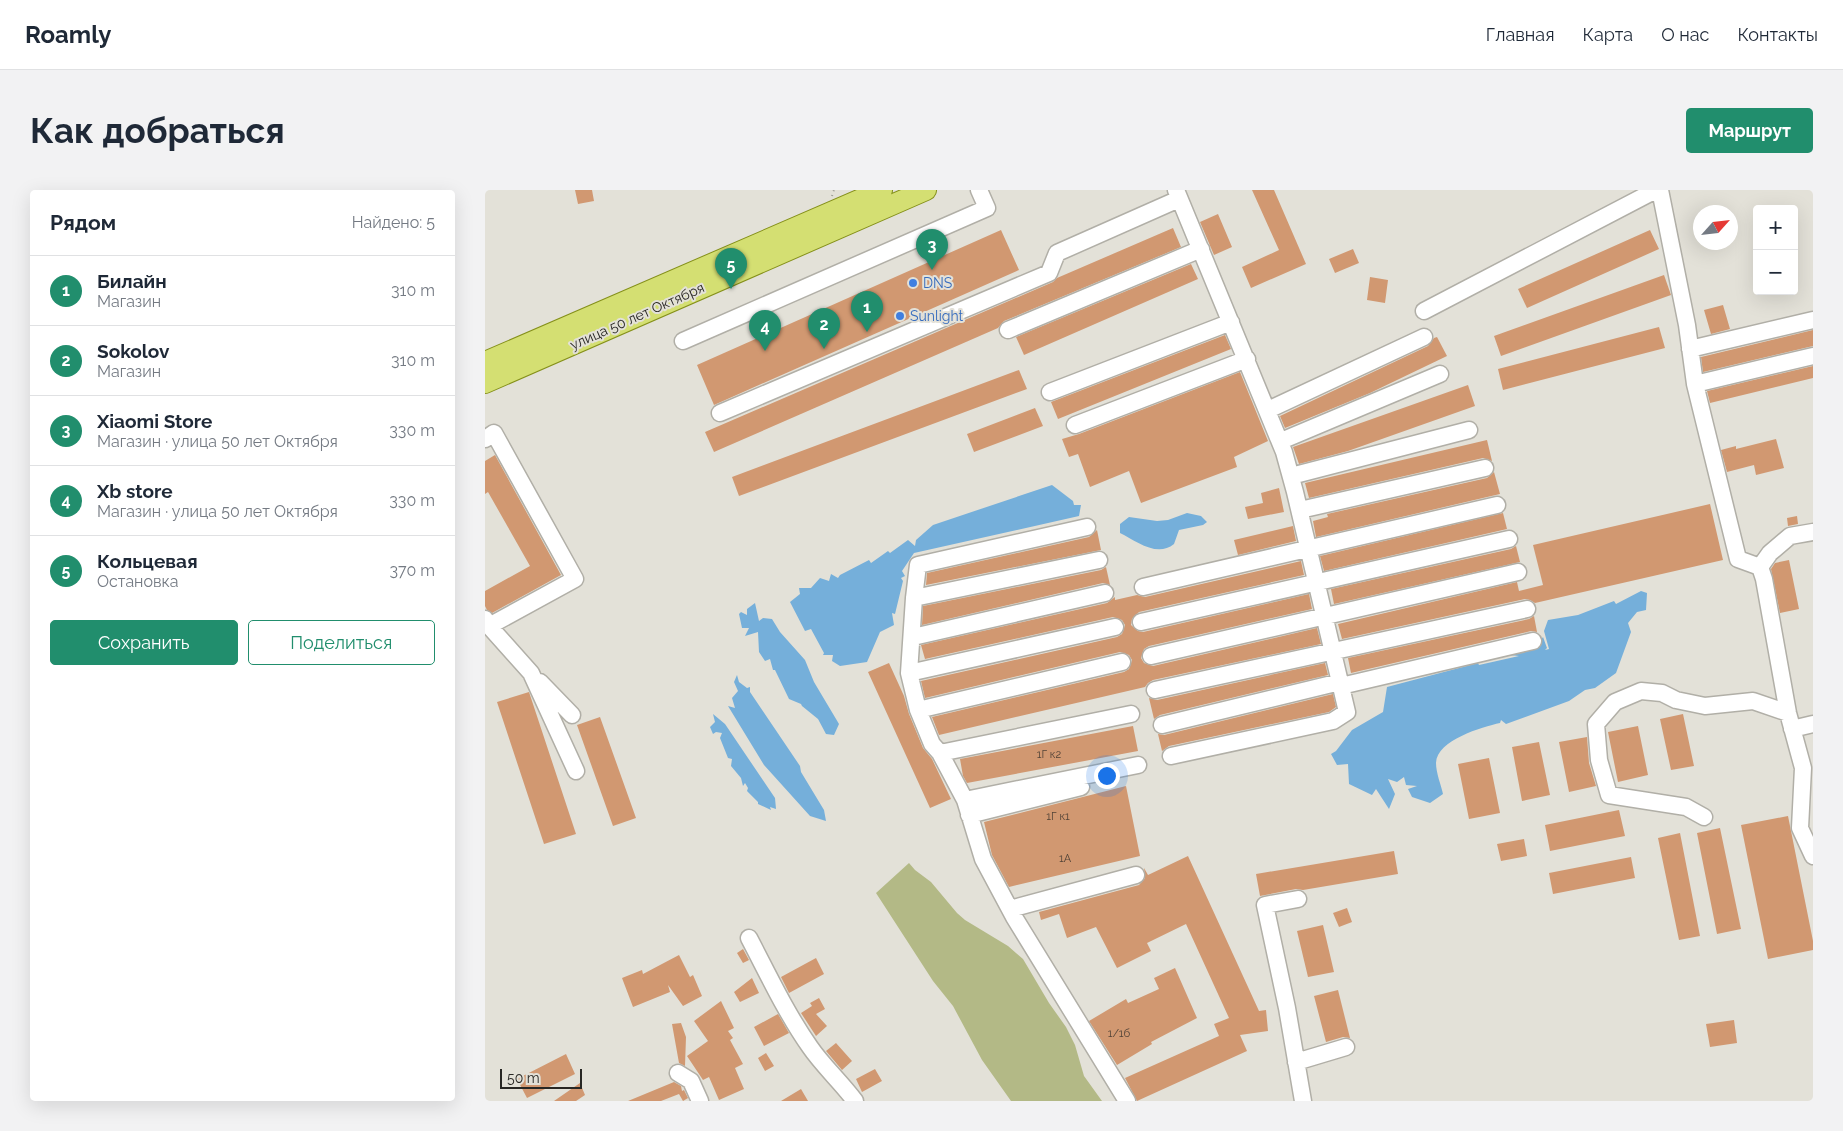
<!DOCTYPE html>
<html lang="ru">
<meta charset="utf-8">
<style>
body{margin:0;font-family:Raleway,sans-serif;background:#f2f2f3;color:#1f2937}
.controls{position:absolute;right:15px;top:15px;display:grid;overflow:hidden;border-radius:5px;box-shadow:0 5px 20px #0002}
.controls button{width:45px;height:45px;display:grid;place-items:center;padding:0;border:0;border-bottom:1px solid #e0e1e3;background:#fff;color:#1f2937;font:25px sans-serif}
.compass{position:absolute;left:1208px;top:15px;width:45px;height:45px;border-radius:50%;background:#fff;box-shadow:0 5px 20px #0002;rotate:63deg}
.scale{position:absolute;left:15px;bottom:12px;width:82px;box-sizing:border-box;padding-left:5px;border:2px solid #282724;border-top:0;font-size:14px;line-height:18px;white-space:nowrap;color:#282724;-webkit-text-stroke:4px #e3e1d8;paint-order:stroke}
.you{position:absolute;left:621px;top:585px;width:18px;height:18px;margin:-12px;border:4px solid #fff;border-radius:50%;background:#1a73e8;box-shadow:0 0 0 8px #1a73e833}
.badge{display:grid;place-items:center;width:32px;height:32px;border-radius:50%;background:#218e6d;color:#fff;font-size:16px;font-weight:700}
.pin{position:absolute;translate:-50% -41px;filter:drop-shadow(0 1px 2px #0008)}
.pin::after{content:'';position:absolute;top:26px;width:18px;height:15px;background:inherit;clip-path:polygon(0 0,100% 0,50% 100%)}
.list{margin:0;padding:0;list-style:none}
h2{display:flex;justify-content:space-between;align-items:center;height:65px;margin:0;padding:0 20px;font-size:21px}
h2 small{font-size:16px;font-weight:400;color:#747a83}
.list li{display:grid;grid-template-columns:32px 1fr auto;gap:15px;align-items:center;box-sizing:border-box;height:70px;padding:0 20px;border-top:1px solid #e0e1e3}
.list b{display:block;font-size:19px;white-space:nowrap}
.list p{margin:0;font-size:16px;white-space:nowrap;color:#747a83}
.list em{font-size:16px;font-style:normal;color:#747a83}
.actions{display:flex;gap:10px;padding:15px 20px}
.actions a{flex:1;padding:11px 0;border:1px solid #218e6d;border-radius:5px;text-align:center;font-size:18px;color:#218e6d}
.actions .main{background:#218e6d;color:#fff}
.map{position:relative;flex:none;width:1328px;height:911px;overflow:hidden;border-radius:5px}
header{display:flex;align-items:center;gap:30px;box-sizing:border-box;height:70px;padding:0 25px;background:#fff;border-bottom:1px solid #e0e1e3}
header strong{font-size:24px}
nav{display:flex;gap:28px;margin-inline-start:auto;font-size:18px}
.intro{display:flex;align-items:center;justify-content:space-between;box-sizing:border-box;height:120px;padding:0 30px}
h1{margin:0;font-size:35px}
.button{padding:12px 22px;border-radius:5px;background:#218e6d;color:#fff;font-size:18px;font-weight:700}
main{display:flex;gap:30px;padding:0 30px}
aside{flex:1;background:#fff;border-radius:5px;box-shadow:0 5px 20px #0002}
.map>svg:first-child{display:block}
.green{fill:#b3b986}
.water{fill:#75afda}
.building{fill:#d19871}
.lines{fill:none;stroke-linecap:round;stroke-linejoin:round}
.minor-casing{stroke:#b1afa7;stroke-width:19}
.major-casing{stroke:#85901a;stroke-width:22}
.path{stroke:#9e9d96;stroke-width:2;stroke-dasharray:1 4;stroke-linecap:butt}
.minor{stroke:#fff;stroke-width:16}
.major{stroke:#d4df72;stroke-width:20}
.shop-dot{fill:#3f7fe0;stroke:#e3e1d8;stroke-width:2}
.labels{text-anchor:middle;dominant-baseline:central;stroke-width:4;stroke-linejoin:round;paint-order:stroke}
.number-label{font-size:11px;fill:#524337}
.shop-label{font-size:14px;fill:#366cbe;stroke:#e3e1d8;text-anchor:start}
.street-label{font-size:14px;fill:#282724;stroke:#e3e1d8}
</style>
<header>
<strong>Roamly</strong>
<nav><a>Главная</a><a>Карта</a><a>О нас</a><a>Контакты</a></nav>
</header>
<div class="intro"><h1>Как добраться</h1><a class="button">Маршрут</a></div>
<main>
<aside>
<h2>Рядом<small>Найдено: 5</small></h2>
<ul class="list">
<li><span class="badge">1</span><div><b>Билайн</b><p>Магазин</p></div><em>310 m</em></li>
<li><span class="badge">2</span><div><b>Sokolov</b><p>Магазин</p></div><em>310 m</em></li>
<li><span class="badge">3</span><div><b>Xiaomi Store</b><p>Магазин · улица 50 лет Октября</p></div><em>330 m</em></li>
<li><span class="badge">4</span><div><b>Xb store</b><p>Магазин · улица 50 лет Октября</p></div><em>330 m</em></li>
<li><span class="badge">5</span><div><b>Кольцевая</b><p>Остановка</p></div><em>370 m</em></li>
</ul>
<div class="actions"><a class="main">Сохранить</a><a>Поделиться</a></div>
</aside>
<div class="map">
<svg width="1328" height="911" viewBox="0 0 1328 911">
<rect width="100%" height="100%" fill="#e3e1d8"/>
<!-- green -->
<path class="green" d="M424,673L430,680L446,692L472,723L480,730L523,756L538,769L564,813L581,837L590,855L599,886L617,911H526L497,870L468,816L448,791L391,703Z"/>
<!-- water -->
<path class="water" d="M567,295L588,311L589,315H596L594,326L429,363L417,381L420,386L416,388L418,391L410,424L407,423L409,435L395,442L382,472L355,476L347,471L348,465H338L339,463L326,439L320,441L305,412L315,404L314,398H326L335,388L344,391L346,384L353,388L355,385L384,370L386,373L403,361L405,363L423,350L430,356L431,350L448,335Z
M702,323L716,326L722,332L718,335L694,340L689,354C672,368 651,351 635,343V334L644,327L672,331L683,330Z
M1156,401L1162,403L1161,420L1152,422L1143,433L1146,442L1131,483L1110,498L1100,500L1084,511L1021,534L1016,530L1015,533C997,537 952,550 951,573C951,583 956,595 958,604L945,613L927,607L923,599L932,596L921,595L919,587L912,592L903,589L910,604L904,619L891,599L887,605L864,594L863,574L852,575L846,564L851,561L867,540L898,522L902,497L993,473L994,475L1034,466L1025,465V461L1053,454L1058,447L1062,458L1060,460L1064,459L1059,441L1063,430L1093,425L1129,411L1131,414Z
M270,413L274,431L278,428L287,429L295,442L320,470L329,492L354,534L349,545L341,544L333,529L317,516L316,514L304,509L290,480H288L285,469L280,471L274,462L273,442L260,446L264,438H257L254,424L256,422L262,425V419Z
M252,485L254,492L262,498L265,497V502L315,576L316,582L339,620L341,631L325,626L279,575L243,516L250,518L247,508L253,501L249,492Z
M228,524L240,534L290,608L291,619L285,617L286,620L273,614V612L262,601L263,598L260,593L258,596L256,588L246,576L247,569L243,568L235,548L237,543L231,542L228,544L225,537L230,532Z"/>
<!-- building -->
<path class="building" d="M90,0H107L109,11L93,14Z
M767,0H789L821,74L766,98L757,77L794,60Z
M733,24L747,57L729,65L715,32Z
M688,38L696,57L519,131L513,138L229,262L220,242L568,92L572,88Z
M516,40L534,80L229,215L212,175Z
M1165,40L1174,59L1042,118L1033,99Z
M868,59L874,73L850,83L844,69Z
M706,74L713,89L539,165L531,147Z
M1179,85L1186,105L1016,166L1009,146Z
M885,87L903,90L900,113L882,110Z
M1238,115L1245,139L1226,144L1219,120Z
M1174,137L1180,158L1018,200L1013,179Z
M1328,140V156L1218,182L1216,167Z
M740,145L746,159L573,229L566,212Z
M952,147L962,166L885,203L800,238L795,226L943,156L949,148Z
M1328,176V188L1225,213L1222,201Z
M534,180L542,199L254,306L247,287Z
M755,182L783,251L749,267L752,277L656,313L644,281L605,297L593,264L584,267L577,249L594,244Z
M983,195L990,216L863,261L814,274L808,257Z
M550,218L558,236L489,262L482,244Z
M1291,249L1299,278L1271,285L1269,275L1242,282L1236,260L1251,256V259Z
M1002,250L1007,271L998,268L824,308L820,293Z
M10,265L76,385L7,423L2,420L0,416V401L45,376L3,302L0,304V271Z
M1009,282L1015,304L831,347L828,331L843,327L842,324L1002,288Z
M794,298L799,322L763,329L760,317L778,313L776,303Z
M1225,314L1238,370L1050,413L1045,410L1040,409L857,449L853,434L1032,392L1034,401L1058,395L1048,355Z
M1018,323L1022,339L839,381L835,366Z
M1312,326L1313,334L1303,336L1302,328Z
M808,336L811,351L753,365L749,350Z
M612,340L616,360L441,395L442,383L604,347Z
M1031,356L1035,372L849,414L846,399L1026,359Z
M1304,370L1314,419L1295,423L1286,379L1290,373Z
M816,371L819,385L654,422L647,429L646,435L653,441L658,442L824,404L827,419L664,456L659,459L656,468L659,473L668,476L832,438L836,454L668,490L663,493L660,497L454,545L447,527L639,482L644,479L647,470L644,465L635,462L440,508L436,491L632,447L637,444L640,435L637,430L628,427L440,469L436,455L622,413L630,407V410L652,405L660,407Z
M621,377L625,395L618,393L437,435L438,416L616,380Z
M1049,426L1052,442L1046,441L866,483L863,468L1044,429Z
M404,473L419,506L424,524L438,558L447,569L466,609L445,618L383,482Z
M840,473L843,485L675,525L669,529L664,508L672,510Z
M44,502L91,644L59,654L12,512Z
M848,504L851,517L844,522L684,556L677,561L673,544L679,545Z
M1198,524L1209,576L1186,580L1175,529Z
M115,527L151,628L128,636L92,535Z
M648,536L653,561L482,593L478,586L475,569Z
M1153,536L1163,585L1133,592L1123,542Z
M1102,547L1104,573L1111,596L1084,602L1074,552Z
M1054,552L1065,605L1037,611L1027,557Z
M1004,568L1015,623L984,629L973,574Z
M641,596L655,666L524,697L507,665L499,632Z
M1134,620L1140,646L1065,661L1060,635Z
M1303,626L1328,751V760L1283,769L1256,635Z
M1235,638L1256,739L1232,744L1212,643Z
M1195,643L1215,746L1194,750L1173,648Z
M1039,649L1042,666L1016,671L1012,654Z
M909,661L913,684L818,700L811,699L775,706L771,684Z
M703,666L774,821L781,820L783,841L755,845L762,861L652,911L640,888L734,846L729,834L744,828L701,734L662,753L666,761L632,778L611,737L582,748L574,724L556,730L554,722L654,695L660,688L659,678L663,685Z
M1146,667L1150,688L1068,704L1064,683Z
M862,718L867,732L854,737L848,723Z
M838,735L849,782L823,787L812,741Z
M258,759L264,770L258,773L252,763Z
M194,765L205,787L208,785L217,806L198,816L183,795L185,802L148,817L137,788L157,780L158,784Z
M331,768L339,784L304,803L296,787Z
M690,778L712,828L666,852L667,854L632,875L604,831L641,809L643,813L674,799L669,788Z
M267,788L274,803L255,812L249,802Z
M853,800L865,848L858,847L841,852L829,806Z
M334,808L340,819L331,824L342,836L331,846L316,823L327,816L325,813Z
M236,811L249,838L243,841L248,848L245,850L258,874L250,878L259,899L234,910L224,887L218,890L202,866L223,851L209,831Z
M293,824L304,843L279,856L269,837Z
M1249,830L1252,853L1225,857L1221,834Z
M196,833L201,847L200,876L194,873L187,834Z
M351,853L367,871L357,880L341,861Z
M281,863L289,876L280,881L273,868Z
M81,864L90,884L42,908L32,889Z
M390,879L397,891L377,902L371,889Z
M189,892L196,896L197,901L199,900L203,908L198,911L194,904L176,911H143Z
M95,893L100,905L91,911H69Z
M316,899L323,911H296Z"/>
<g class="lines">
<!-- minor casing -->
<g class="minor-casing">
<path id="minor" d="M1175,0L1202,135L1210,194L1253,369L1275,377L1285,363L1305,346L1328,342
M939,121L1171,0
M523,140L716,59
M198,151L502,18L494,0
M1205,159L1328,130
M1210,194L1328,166
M565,202L746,132
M783,220L939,147
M235,223L564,83L572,63L694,9
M590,235L762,169
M0,249L9,243L90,389L4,436L0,429
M796,251L955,184
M806,286L984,240
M815,320L1000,278
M1275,377L1279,389L1303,523L1318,578L1315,638L1328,666
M658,397L1012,315
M429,408L614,370
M656,432L1024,349
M4,436L46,483L91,581
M428,447L620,403
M666,466L1033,382
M424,483L630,437
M55,492L87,525
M856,496L1048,451
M670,500L1042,419
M433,520L637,472
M677,535L855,492
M1307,539L1328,534
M455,563L447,554L433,520L424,483L429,408L433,375L602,337
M686,566L848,531L862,522L810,302L799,262L691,0
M480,610L653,575
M484,625L596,597
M1219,627L1201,617L1124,605L1114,570L1111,534L1130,512L1156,501L1177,503L1191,510L1220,516L1268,511L1303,523
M813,709L780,715L802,818L818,911
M525,719L651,685
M264,748C283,784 301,823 325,857C338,876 356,892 370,911
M811,872L861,857
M193,883L206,891L215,911
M642,911L529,727L498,669L480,610L455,563L646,524"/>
</g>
<!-- major casing -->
<g class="major-casing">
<path id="major" d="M0,172L397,0
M0,193L441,0"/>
</g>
<!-- path -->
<path class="path" d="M347,6L349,0"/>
<!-- minor -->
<use href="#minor" class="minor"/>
<!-- major -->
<use href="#major" class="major"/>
</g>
<!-- markers -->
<g class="shop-dot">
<circle cx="428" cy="93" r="5"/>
<circle cx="415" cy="126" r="5"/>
</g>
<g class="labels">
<!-- number labels -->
<g class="number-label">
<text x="564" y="564">1Г к2</text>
<text x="573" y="626">1Г к1</text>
<text x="580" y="668">1А</text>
<text x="634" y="843">1/1б</text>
</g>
<!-- shop labels -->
<g class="shop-label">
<text x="438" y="93">DNS</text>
<text x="425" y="126">Sunlight</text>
</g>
<!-- street labels -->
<g class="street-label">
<text transform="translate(152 126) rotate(-24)">улица 50 лет Октября</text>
</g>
</g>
</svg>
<div class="controls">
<button>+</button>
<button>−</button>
</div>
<svg class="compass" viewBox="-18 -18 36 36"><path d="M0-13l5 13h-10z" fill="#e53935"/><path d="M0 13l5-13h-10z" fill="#747a83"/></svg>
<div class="scale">50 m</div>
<div class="you"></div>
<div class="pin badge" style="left:382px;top:142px">1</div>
<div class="pin badge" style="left:339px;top:159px">2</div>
<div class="pin badge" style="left:447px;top:80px">3</div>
<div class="pin badge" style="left:280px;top:161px">4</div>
<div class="pin badge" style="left:246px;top:99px">5</div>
</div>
</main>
